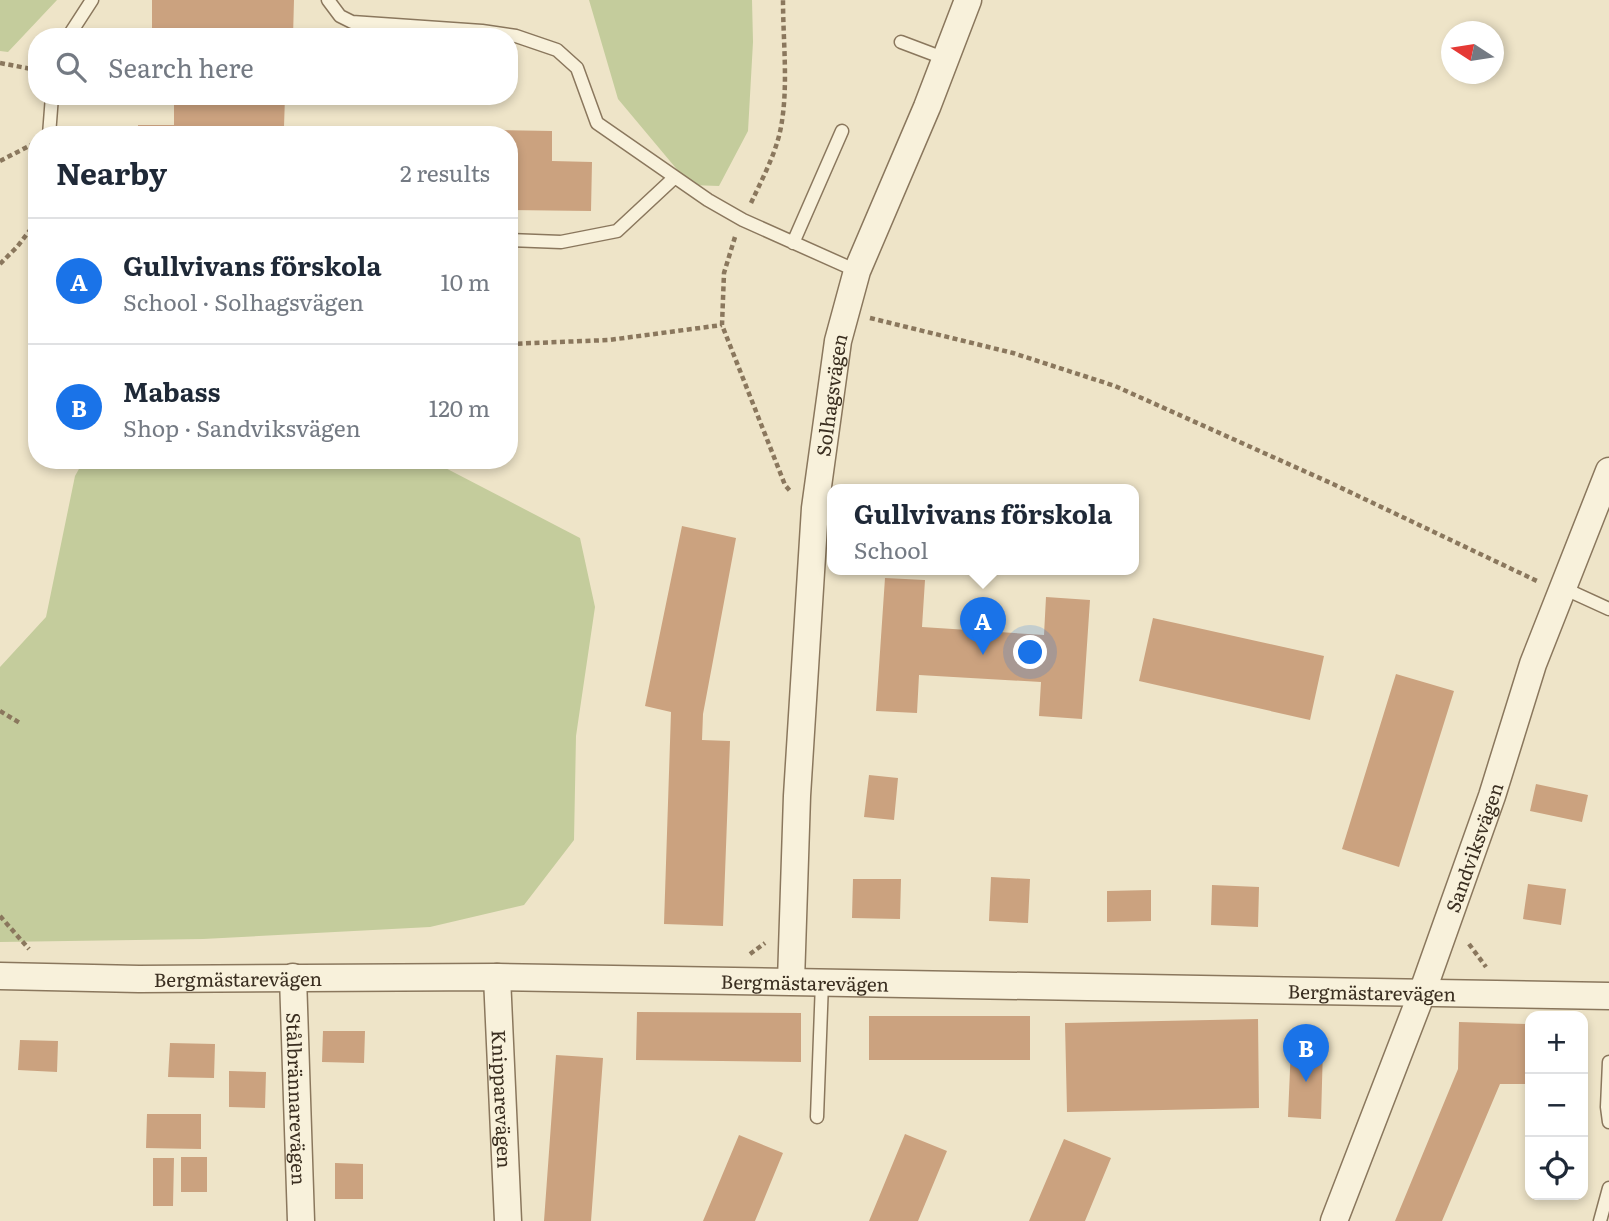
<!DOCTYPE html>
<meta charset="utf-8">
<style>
body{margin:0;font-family:Literata,serif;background:#f2f2f3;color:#1f2937}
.controls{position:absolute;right:21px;bottom:21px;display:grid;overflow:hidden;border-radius:14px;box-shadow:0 4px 10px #0003}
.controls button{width:63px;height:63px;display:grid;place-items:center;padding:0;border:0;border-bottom:2px solid #e0e1e3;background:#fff;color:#1f2937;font:35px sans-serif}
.compass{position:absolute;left:1441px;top:21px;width:63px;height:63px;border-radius:50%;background:#fff;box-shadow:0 4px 10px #0003;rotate:282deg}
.you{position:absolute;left:1031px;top:653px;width:24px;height:24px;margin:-18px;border:5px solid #fff;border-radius:50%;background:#1a73e8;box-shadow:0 0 0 10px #1a73e833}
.badge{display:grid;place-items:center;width:46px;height:46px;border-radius:50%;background:#1a73e8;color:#fff;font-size:23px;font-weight:700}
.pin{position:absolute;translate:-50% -58px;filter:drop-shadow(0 2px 4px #0008)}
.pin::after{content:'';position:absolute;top:37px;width:24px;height:21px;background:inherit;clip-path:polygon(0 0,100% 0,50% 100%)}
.popup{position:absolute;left:827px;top:484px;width:312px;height:91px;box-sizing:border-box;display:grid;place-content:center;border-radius:14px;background:#fff;filter:drop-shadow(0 2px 5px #0005);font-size:23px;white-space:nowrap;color:#747a83}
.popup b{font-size:26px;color:#1f2937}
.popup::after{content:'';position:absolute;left:50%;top:100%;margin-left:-14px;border:14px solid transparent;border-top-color:#fff}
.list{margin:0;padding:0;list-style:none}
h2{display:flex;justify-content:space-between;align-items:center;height:91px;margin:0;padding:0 28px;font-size:30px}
h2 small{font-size:23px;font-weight:400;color:#747a83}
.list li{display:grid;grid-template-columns:46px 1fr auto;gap:21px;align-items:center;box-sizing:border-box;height:126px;padding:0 28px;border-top:2px solid #e0e1e3}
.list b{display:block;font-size:26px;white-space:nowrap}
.list p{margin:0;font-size:23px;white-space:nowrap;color:#747a83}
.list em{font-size:23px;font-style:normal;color:#747a83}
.icon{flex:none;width:38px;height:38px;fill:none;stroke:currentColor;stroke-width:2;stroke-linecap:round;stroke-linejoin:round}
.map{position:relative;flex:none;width:1609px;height:1221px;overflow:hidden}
.search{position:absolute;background:#fff;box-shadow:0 4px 10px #0003;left:28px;top:28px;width:490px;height:77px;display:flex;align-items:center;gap:18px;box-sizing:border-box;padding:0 24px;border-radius:28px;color:#747a83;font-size:26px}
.panel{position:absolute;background:#fff;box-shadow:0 4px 10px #0003;left:28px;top:126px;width:490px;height:343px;border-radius:28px}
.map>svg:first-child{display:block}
.green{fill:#c4cc9c}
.building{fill:#cba27f}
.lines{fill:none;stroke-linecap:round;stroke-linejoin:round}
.lane-casing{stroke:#8a775d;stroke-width:15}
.street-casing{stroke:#8a775d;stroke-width:29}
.path{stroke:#8a775d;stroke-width:4.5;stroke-dasharray:5 3.5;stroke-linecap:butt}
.lane{stroke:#f8f1db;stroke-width:12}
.street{stroke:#f8f1db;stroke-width:26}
.labels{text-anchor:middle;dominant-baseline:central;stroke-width:7;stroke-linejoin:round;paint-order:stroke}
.street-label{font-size:19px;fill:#3a2e20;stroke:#f5eed8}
</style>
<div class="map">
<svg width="1609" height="1221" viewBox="0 0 1609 1221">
<rect width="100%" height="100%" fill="#eee4c8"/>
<!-- green -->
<path class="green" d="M0,0H57L8,52L0,51Z
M589,0H752L753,42L748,131L719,186L690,185L618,99Z
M84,460H430L580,538L595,607L576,736L574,840L524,905L430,927L203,939L0,942V667L46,617L75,476Z"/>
<!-- building -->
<path class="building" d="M152,0H294L293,37H152Z
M174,96H285L284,127L552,131V161L592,162L591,211L509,210V135H138V125H174Z
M682,526L736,538L703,714L702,740L730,741L723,926L664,924L671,712L645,706Z
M885,578L925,580L922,627L1044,635L1046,597L1090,600L1082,719L1039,716L1041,682L919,675L917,713L876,711Z
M1153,618L1324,656L1310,720L1139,681Z
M1396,674L1454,691L1399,867L1342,849Z
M869,775L898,778L894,820L864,817Z
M1536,784L1588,795L1582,822L1530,811Z
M991,877L1030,879L1028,923L989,921Z
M853,879H901L900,919L852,918Z
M1528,884L1566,889L1561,925L1523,919Z
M1212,885L1259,887L1258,927L1211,925Z
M1151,890V921L1107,922V891Z
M637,1012L801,1013V1062L636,1060Z
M869,1016H1030V1060H869Z
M1258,1019L1259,1108L1067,1112L1065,1023Z
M1459,1022L1530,1024V1084H1500L1442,1221H1395L1458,1069Z
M323,1031H365L364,1063L322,1062Z
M20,1040L58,1041L57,1072L18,1070Z
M170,1043L215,1044L214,1078L168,1077Z
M1291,1046L1323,1047L1321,1119L1288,1117Z
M556,1055L603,1058L591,1221H544Z
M229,1071L266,1072L265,1108L229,1107Z
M147,1114H201V1149L146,1148Z
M905,1134L947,1151L918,1221H869Z
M739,1135L783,1153L755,1221H703Z
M1064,1139L1111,1158L1085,1221H1029Z
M181,1157H207V1192H181Z
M153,1158H174L173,1206H153Z
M335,1163L363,1164V1199H335Z"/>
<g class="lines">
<!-- lane casing -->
<g class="lane-casing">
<path id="lane" d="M328,0L340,16L352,22L482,31L516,36L557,50L577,68L597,123L708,200L743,220L857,271
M68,37L92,0
M901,42L946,59
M49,135L52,96
M509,240L561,242L617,231L675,177
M793,243L842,131
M1563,588L1609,609
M1609,1062L1607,1107L1609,1122
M817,1117L822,982
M1600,1221L1609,1188"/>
</g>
<!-- street casing -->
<g class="street-casing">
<g id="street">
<path id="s1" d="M0,976L139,979L497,977L1609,996"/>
<path id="s2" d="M293,977L301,1221"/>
<path id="s3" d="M497,977L508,1221"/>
<path id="s4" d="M791,981L797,796L815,508L838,341L857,271L927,107L968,0"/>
<path id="s5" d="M1334,1221L1422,993L1492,796L1533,664L1609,471"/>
</g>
</g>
<!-- path -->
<path class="path" d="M0,63L37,70
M0,161L33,144
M751,203C763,177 778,150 782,121C788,82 783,40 783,0
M735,237L724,273L722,325L785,485L791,492
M0,264L17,247L37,221
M870,318L1013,353L1115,386L1333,484L1537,581
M509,344L609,340L722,325
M0,711L20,723
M0,916L29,949
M1469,944L1486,967
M750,954L765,943"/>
<!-- lane -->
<use href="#lane" class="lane"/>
<!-- street -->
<use href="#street" class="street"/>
</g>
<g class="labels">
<!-- street labels -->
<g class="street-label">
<text stroke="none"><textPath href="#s4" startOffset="588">Solhagsvägen</textPath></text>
<text stroke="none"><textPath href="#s5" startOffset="399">Sandviksvägen</textPath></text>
<text stroke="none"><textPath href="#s1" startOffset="238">Bergmästarevägen</textPath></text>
<text stroke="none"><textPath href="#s1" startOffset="805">Bergmästarevägen</textPath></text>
<text stroke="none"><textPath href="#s1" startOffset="1372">Bergmästarevägen</textPath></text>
<text stroke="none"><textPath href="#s2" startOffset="122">Stålbrännarevägen</textPath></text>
<text stroke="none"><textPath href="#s3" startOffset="122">Knipparevägen</textPath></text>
</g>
</g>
</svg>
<div class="controls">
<button>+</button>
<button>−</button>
<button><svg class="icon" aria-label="locate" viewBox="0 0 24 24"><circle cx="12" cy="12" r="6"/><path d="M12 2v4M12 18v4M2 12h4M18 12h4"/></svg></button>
</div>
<svg class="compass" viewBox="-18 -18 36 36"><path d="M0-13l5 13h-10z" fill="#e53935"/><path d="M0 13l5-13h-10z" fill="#747a83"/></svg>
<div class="you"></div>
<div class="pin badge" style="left:983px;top:655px">A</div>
<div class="popup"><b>Gullvivans förskola</b>School</div>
<div class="pin badge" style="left:1306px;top:1082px">B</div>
<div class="search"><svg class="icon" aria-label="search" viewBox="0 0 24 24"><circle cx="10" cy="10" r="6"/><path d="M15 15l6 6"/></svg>Search here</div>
<section class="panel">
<h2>Nearby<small>2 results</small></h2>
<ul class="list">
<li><span class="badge">A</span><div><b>Gullvivans förskola</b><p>School · Solhagsvägen</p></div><em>10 m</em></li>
<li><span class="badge">B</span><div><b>Mabass</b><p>Shop · Sandviksvägen</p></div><em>120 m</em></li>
</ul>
</section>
</div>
